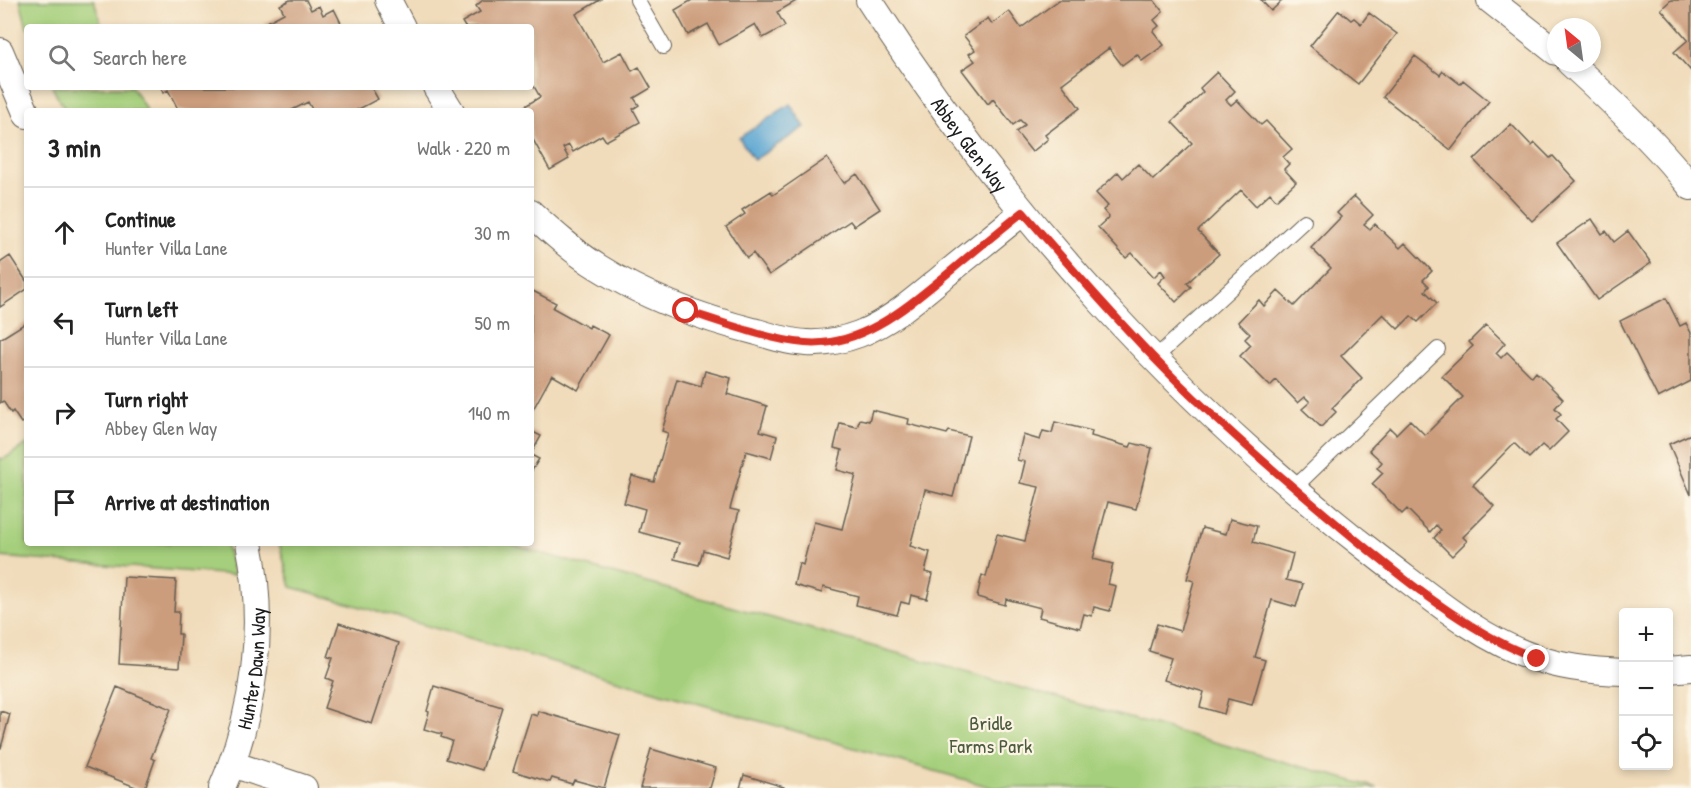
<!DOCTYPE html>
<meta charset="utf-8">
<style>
body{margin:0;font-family:"Patrick Hand",sans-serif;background:#f6f6f6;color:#222}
.controls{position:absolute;right:18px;bottom:18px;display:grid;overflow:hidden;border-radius:6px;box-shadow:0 3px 9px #0003}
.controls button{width:54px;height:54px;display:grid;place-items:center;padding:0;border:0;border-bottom:2px solid #e0e0e0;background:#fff;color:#222;font:30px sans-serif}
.compass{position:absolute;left:1547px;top:18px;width:54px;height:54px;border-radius:50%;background:#fff;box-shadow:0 3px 9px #0003;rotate:331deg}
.stop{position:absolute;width:18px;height:18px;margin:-14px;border:4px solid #d93025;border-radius:50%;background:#fff}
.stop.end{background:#d93025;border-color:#fff;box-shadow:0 2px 6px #0008}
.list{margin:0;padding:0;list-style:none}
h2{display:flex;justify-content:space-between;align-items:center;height:78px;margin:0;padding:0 24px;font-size:26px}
h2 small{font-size:20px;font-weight:400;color:#767676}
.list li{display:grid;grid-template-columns:39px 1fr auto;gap:18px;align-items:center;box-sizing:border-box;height:90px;padding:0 24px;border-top:2px solid #e0e0e0}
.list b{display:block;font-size:22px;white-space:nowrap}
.list p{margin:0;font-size:20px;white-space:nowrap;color:#767676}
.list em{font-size:20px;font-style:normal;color:#767676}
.icon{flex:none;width:33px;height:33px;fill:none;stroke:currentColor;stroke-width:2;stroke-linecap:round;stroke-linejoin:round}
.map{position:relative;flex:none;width:1691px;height:788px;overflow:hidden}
.search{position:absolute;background:#fff;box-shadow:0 3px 9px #0003;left:24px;top:24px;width:510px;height:66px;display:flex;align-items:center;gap:15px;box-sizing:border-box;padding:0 21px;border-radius:6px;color:#767676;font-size:22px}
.panel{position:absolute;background:#fff;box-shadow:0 3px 9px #0003;left:24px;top:108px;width:510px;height:438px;border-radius:6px}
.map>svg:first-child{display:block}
.green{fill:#a5cf7b;stroke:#60764c;stroke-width:1.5}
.water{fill:#5aa5d2;stroke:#3b6077;stroke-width:1.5}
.building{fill:#cc9d7d}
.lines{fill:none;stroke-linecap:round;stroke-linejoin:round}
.lane-casing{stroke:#665f53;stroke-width:16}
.street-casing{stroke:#665f53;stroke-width:28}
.lane{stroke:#fff;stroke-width:14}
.street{stroke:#fff;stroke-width:26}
.route{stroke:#d93025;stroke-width:8}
.labels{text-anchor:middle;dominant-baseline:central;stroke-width:4.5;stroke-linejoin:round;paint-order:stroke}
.street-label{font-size:20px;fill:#1c1c1c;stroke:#fcf5e5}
.park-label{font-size:20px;fill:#4c5b3d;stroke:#fcf5e5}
</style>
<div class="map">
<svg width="1691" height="788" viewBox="0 0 1691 788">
<rect width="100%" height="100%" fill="#fcf5e5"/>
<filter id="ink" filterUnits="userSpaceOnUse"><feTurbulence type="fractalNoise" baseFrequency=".0167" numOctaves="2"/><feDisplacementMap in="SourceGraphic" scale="12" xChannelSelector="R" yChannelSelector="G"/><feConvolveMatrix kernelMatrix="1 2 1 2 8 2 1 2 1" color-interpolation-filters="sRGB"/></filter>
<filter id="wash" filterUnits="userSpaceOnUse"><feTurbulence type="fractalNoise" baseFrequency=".008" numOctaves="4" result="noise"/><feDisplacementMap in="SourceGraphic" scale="24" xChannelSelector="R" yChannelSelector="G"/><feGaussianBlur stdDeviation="1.35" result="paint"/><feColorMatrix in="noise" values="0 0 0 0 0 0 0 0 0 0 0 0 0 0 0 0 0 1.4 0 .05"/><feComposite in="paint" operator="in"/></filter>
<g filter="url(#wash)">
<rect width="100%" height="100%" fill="#f0dbba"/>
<!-- green -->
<path class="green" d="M20,0H94L102,27L27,28Z
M52,87H132L147,111H66Z
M27,444V543H226L234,575L0,557V458L4,459Z
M279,543H505L1378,788H994L291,587Z"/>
<!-- water -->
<path class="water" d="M790,104L805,127L754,160L739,138Z"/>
<g id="blocks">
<!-- building -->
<path class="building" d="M290,0H306L311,10L319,6L323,15L334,9L343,27H267L265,23L284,13L280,5Z
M483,0H600L576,14L603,62L622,52L632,71L639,67L651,88L634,98L639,105L633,109L640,122L606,141L602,135L573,152L569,145L563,148L569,159L550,170L531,136V111H517L540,97L531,81V27H465L462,22L480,12L476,6Z
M692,0H798L777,12L785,26L763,38L755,24L719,45L708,24L688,35L675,10Z
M1059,0H1154L1163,12L1154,20L1159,26L1153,31L1164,45L1142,61L1137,54L1122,65L1109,48L1062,84L1080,108L1045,135L1048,139L1032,152L1016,132L1025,125L1020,120L1013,125L993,99L988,104L962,70L975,61L969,54L975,50L964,36L988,18L992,24L1009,11L1021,28Z
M1261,0H1283L1271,11Z
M1671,0H1691V71L1674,52L1688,40L1661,9Z
M1339,10L1351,20L1354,18L1361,24L1369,13L1397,34L1358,84L1310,46Z
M1415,56L1440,75L1443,71L1460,84L1463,80L1489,101L1451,150L1383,97Z
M1217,72L1235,91L1226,100L1231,105L1237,100L1261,125L1266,121L1292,149L1283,157L1289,164L1284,169L1296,182L1276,200L1270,193L1256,206L1241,190L1198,231L1219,254L1187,283L1191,287L1176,302L1158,283L1165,276L1161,270L1154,277L1132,253L1126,258L1098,227L1109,217L1103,210L1108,206L1096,193L1118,172L1123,178L1138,164L1153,180L1192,143L1172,122L1203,92L1200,88Z
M161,87H371L378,99L355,111H313L308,102L290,111H179L168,90L163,93Z
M1511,124L1532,146L1535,143L1550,158L1553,156L1576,181L1532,221L1474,160Z
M827,158L844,183L857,174L880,209L854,226L850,221L769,275L753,253L747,258L726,227L745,214L742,210L771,191L773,195Z
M1354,196L1373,215L1364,224L1370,229L1375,224L1400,248L1405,243L1432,271L1423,280L1429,286L1425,291L1437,303L1418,322L1411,316L1398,329L1383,314L1341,356L1362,378L1332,408L1336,412L1321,427L1302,409L1310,402L1305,397L1298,403L1276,380L1270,386L1240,356L1251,345L1245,339L1250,334L1238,322L1259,300L1264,306L1278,291L1294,306L1331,268L1311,248L1341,217L1337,213Z
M1592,219L1602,234L1606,231L1614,242L1628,231L1651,263L1597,300L1557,243Z
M10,256L27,282V289L0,307V263Z
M531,290L556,303L553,308L589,328L590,325L609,335L578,390L552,375L531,413Z
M1666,298L1680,326L1686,323L1691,333V381L1658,398L1620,321Z
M27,322V419L21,423L13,411L11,413L3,401L0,403V339Z
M1486,325L1505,343L1496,353L1501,358L1507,352L1532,377L1536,372L1563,399L1555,408L1561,414L1556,419L1568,432L1549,451L1542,445L1529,458L1514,443L1473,485L1494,506L1463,537L1467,541L1452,556L1434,538L1441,530L1436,525L1430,532L1407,509L1402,514L1372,484L1383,473L1377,468L1382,462L1369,450L1390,428L1396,434L1410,420L1425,435L1463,397L1442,376L1473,346L1469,342Z
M705,371L731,378L727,394L767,406L760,431L777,436L771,458L746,451L730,509L739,511L727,557L703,550L699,565L674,559L679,543L639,532L645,509L624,503L632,476L654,482L668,433L662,431L677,379L701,386Z
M872,410L909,419L908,424L947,434L949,431L969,436L953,497L925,490L910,546L930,552L925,572L933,574L927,599L911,595L909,604L901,602L897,615L856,605L858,596L823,587L822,593L794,585L799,563L803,565L814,522L842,529L856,475L837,470L842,450L834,448L840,423L857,427L860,419L869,421Z
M1055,422L1092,431L1091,436L1130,447L1132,443L1152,448L1136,509L1108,502L1093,559L1113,564L1108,584L1116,586L1110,611L1094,607L1092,616L1084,614L1080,628L1039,617L1041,608L1006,599L1005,605L977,597L982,575L986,577L997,534L1025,541L1039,487L1020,483L1025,462L1017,460L1023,435L1040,440L1043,431L1052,433Z
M531,431L541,436L531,454Z
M1691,434V495L1669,444Z
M531,455L539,459L531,472Z
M1230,519L1257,526L1253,542L1293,554L1286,580L1303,584L1296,607L1272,600L1255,657L1265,660L1252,705L1228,699L1224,714L1200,707L1204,692L1164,680L1171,658L1149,651L1157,624L1180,631L1194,581L1187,579L1202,528L1226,534Z
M124,577L176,580L174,612H179L178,634H181L179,668L119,664Z
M339,623L399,643L372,724L324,708L333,681L326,678L333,658L328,657Z
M434,686L502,707L482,770L446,759L452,741L441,737L442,734L424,729L429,712L427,711Z
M117,687L171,709L151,758L155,760L145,788H138L85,767Z
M0,711L10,714L1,748H0Z
M538,711L620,735L604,788L574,780L572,784L552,778L550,782L513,771L531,714L537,716Z
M651,749L716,768L710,788H640Z
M744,775L784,787V788H740Z"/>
</g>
</g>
<g filter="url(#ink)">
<use href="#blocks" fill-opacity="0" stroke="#665f53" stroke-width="1.5"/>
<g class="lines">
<!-- lane casing -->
<g class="lane-casing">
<path id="lane" d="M637,0L664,47
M1155,358L1304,221
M1294,488L1438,349"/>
</g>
<!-- street casing -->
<g class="street-casing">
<g id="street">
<path d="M388,0L402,27"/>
<path id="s1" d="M869,0C1006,213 1181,407 1383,561C1431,597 1479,639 1536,658C1563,668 1595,671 1624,672"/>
<path d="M1490,0L1556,52"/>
<path d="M0,51L27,115"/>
<path d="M1570,63C1613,102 1655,142 1691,187"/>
<path d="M436,87L451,111"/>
<path d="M531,213C552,232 574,252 598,267C647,298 701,318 757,332C773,337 789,342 806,343C824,344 843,340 859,334C892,321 918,297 945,275C971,254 997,233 1023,212"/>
<path d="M1668,670L1691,668"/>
<path d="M232,764L304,788"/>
<path id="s2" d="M222,788C255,711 266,626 249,543"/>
</g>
</g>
<!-- lane -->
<use href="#lane" class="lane"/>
<!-- street -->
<use href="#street" class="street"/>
</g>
</g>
<g class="lines" filter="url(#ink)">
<!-- route -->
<path class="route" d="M686,311C721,322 769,340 805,343C863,348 910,304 952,270C976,250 999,231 1023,212C1065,261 1108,310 1153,357C1209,415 1270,468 1331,519C1384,563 1439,610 1500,642C1512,649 1525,653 1537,659"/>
</g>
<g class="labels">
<!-- street labels -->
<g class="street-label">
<text stroke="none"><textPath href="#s1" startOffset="176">Abbey Glen Way</textPath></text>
<text stroke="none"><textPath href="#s2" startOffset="124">Hunter Dawn Way</textPath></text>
</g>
<!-- park labels -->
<g class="park-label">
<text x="991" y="722">Bridle<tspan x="991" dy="23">Farms Park</tspan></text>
</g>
</g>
</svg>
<div class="controls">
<button>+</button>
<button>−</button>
<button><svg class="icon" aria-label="locate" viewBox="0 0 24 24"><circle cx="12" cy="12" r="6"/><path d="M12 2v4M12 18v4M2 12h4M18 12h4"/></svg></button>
</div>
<svg class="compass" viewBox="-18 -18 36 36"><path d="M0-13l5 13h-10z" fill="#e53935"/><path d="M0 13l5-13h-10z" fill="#767676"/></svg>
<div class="stop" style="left:686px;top:311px"></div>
<div class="stop end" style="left:1537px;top:659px"></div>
<div class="search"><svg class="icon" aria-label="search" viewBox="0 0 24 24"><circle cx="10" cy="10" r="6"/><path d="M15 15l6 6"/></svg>Search here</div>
<section class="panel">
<h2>3 min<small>Walk · 220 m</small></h2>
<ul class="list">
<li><svg class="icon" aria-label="ahead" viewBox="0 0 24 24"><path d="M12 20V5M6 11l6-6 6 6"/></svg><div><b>Continue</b><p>Hunter Villa Lane</p></div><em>30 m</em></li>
<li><svg class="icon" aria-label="left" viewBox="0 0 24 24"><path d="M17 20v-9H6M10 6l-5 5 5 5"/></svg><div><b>Turn left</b><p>Hunter Villa Lane</p></div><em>50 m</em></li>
<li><svg class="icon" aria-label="right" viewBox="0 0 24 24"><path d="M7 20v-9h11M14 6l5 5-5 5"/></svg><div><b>Turn right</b><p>Abbey Glen Way</p></div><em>140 m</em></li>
<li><svg class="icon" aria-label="arrive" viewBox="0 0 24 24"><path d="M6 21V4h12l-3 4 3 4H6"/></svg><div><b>Arrive at destination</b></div></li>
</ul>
</section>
</div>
